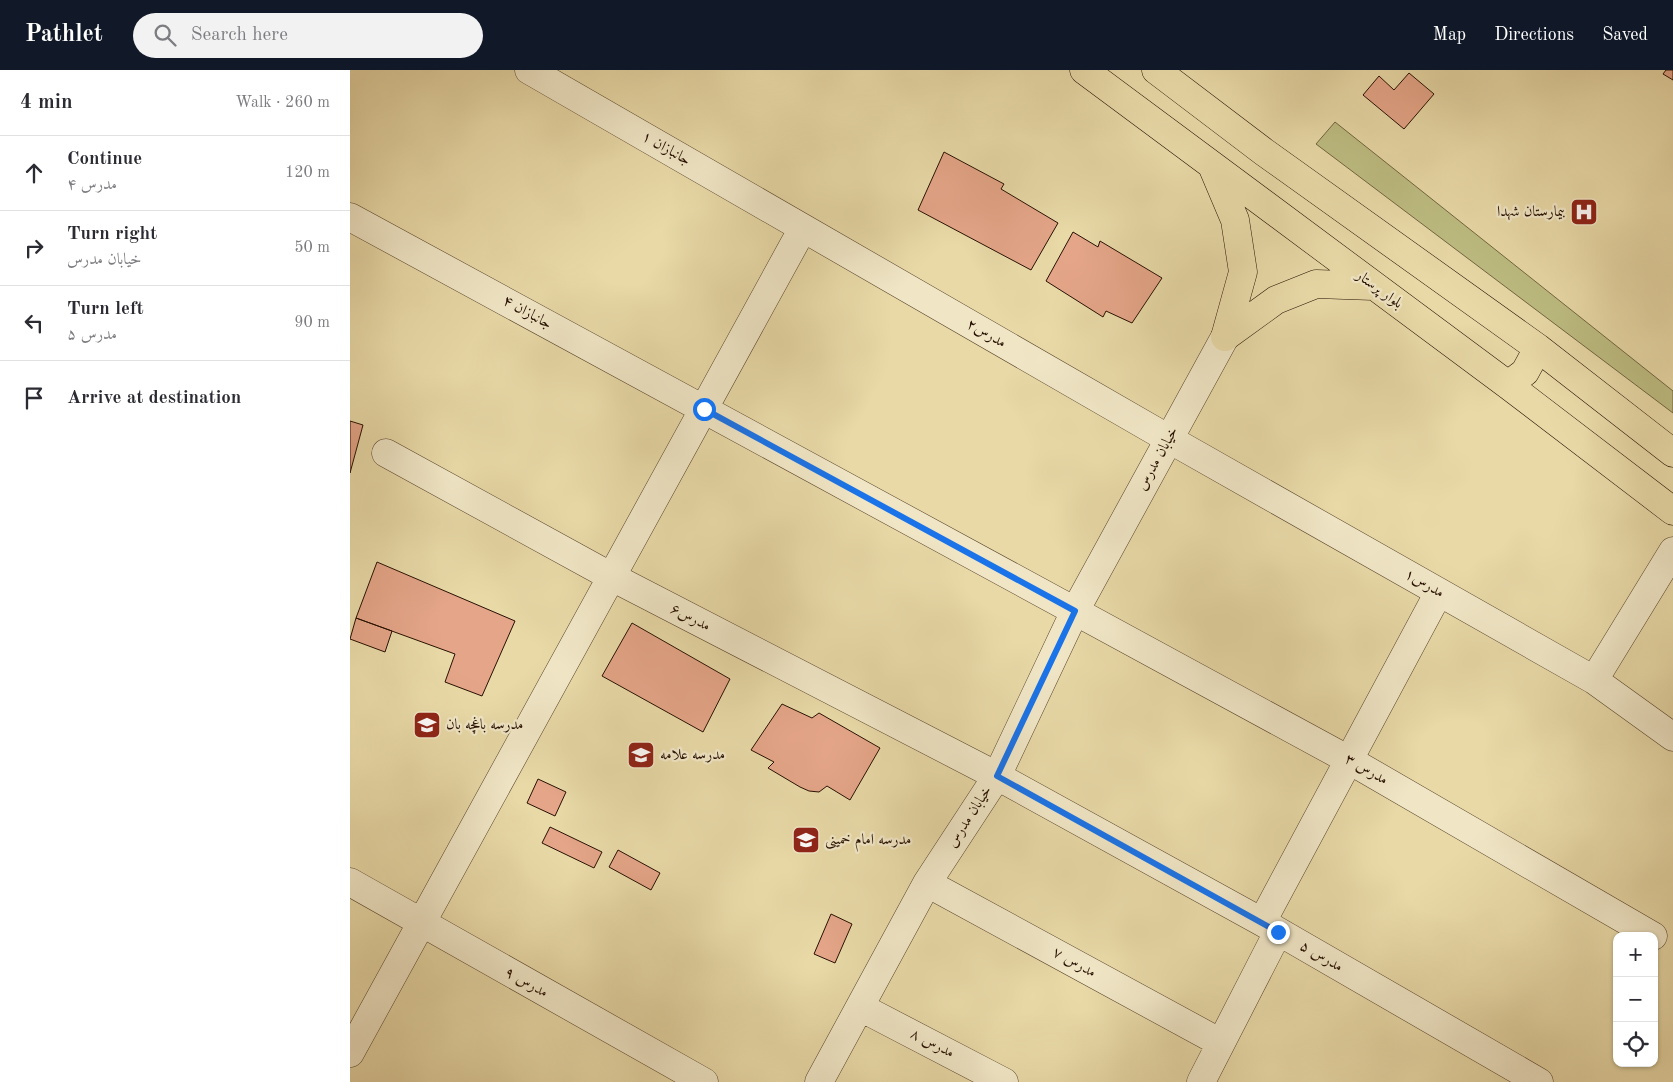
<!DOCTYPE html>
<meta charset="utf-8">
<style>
body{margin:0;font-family:"Old Standard TT",Amiri,serif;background:#f2f2f3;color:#2b2b33}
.controls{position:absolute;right:15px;bottom:15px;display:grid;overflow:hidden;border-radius:10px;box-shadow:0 1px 4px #0004}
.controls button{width:45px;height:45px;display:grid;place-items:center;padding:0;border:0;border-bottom:1px solid #e1e1e2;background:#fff;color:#2b2b33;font:25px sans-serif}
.stop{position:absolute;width:15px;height:15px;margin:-11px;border:4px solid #1a73e8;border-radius:50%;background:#fff}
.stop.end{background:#1a73e8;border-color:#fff;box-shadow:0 1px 5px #0008}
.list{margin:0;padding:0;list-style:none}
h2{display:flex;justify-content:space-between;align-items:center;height:65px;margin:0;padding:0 20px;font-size:21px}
h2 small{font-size:16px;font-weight:400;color:#7c7c81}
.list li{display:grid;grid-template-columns:32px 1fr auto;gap:15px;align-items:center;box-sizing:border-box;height:75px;padding:0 20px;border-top:1px solid #e1e1e2}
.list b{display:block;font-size:19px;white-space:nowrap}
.list p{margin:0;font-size:16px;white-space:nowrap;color:#7c7c81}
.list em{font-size:16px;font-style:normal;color:#7c7c81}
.icon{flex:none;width:28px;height:28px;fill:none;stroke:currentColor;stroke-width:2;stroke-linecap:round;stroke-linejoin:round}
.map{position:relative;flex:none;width:1323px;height:1012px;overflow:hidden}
header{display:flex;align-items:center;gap:30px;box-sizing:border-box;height:70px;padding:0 25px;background:#111827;color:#fff}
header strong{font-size:24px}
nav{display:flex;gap:28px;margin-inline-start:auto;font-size:18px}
.search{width:350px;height:45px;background:#f2f2f3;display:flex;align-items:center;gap:12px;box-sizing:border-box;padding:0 18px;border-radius:28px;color:#7c7c81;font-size:19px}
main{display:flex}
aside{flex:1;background:#fff}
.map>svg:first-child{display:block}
.green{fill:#bdbd82;stroke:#726641}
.building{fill:#e4a588;stroke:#271000}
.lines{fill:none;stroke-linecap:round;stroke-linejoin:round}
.minor-casing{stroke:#57422a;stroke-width:29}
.major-casing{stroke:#271000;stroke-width:29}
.minor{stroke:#f0e6c6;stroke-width:28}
.major{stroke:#e8d9a7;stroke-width:28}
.route{stroke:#1a73e8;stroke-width:6}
.labels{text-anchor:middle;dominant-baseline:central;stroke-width:4.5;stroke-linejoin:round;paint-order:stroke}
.street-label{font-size:15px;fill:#271000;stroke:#f0e6c6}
.poi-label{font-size:15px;fill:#271000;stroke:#f0e6c6;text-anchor:start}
</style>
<header>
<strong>Pathlet</strong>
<div class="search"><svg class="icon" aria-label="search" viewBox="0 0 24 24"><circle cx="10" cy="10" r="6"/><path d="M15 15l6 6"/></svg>Search here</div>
<nav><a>Map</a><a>Directions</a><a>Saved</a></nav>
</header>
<main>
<aside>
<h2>4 min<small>Walk · 260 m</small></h2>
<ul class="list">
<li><svg class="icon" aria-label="ahead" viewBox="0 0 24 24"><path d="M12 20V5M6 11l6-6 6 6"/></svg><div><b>Continue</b><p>مدرس ۴</p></div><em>120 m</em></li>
<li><svg class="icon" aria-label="right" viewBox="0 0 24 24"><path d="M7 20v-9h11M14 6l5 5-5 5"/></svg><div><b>Turn right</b><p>خیابان مدرس</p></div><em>50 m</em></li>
<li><svg class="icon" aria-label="left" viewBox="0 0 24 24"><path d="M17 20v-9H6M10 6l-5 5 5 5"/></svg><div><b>Turn left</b><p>مدرس ۵</p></div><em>90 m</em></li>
<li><svg class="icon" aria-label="arrive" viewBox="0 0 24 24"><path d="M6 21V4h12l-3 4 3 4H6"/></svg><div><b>Arrive at destination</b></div></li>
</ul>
</aside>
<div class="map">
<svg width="1323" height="1012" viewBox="0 0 1323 1012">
<rect width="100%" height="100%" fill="#e8d9a7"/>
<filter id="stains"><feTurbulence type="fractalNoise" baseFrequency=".004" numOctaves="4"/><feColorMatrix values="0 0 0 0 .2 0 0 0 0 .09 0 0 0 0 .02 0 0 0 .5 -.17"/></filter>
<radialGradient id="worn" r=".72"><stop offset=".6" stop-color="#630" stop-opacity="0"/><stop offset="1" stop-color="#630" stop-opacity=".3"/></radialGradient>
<!-- green -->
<path class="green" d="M985,52L1323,321V343L966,74Z"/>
<!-- building -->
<path class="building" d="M1316,0H1323V10L1313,4Z
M1059,3L1084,24L1054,59L1013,25L1029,6L1044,20Z
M594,82L654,114L651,119L708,153L681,200L568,140Z
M723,162L748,177L750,171L812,208L782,253L756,241L753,247L696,211Z
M0,351L13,355L0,403Z
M27,492L165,551L132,626L95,612L105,584L6,548Z
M6,548L42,561L35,582L0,569Z
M282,553L380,609L353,662L252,606Z
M432,634L462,648L469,643L530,678L500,730L477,716L469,722L459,721L450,717L418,698L424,692L401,680Z
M188,709L216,722L205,746L177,733Z
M200,757L252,782L244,798L192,773Z
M268,780L310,803L301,820L259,797Z
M481,844L502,854L485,893L464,884Z"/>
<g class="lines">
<!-- minor casing -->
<g class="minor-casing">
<path id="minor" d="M179,0L819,369L1244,610L1323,667
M0,147L999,690L1303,866
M36,383L262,507L647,706L912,852L1189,1012
M1244,610L1323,481
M0,812L354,1012
M577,813L871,973
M912,852L1089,522
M510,937L654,1012
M0,983L453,158
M469,1012L577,813L647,706L725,541L875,267
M851,1012L928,862"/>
</g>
<!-- major casing -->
<g class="major-casing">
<path id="major" d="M734,0L1158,315L1323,441
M806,0L914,82L1188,278L1323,383
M863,98L885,150L893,202L875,267
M875,267L926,230L966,214L1023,216
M1158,315L1175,302L1188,278"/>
</g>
<!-- minor -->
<use href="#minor" class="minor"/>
<!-- major -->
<use href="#major" class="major"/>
</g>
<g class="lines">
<!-- route -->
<path class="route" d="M354,339L725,541L647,706L928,862"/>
</g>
<!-- icons -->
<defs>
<g id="hospital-square" transform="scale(1.4375)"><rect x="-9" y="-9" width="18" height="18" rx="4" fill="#8f2418" stroke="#f0e6c6"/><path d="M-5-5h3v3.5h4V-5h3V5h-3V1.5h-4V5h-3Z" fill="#fff"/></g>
<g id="school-square" transform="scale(1.4375)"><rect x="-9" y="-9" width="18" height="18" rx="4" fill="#8f2418" stroke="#f0e6c6"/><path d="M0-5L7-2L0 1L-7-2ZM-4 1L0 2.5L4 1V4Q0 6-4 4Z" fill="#fff"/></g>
</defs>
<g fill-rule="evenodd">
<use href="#hospital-square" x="1234" y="142"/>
<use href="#school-square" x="77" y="655"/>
<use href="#school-square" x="291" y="685"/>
<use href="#school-square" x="456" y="770"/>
</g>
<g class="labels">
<!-- street labels -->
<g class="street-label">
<text transform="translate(316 79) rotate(30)">جانبازان ۱</text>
<text transform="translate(1029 220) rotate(36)">بلوار پرستار</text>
<text transform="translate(177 243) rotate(29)">جانبازان ۴</text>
<text transform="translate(636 264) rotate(30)">مدرس۲</text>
<text transform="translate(808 389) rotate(-61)">خیابان مدرس</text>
<text transform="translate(1074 514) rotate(30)">مدرس۱</text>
<text transform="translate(340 548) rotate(27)">مدرس۶</text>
<text transform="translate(1016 700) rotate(30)">مدرس ۳</text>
<text transform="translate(620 747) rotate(-57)">خیابان مدرس</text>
<text transform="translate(971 887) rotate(30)">مدرس ۵</text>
<text transform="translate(724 893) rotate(29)">مدرس ۷</text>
<text transform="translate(176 913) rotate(29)">مدرس ۹</text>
<text transform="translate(582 974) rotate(27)">مدرس ۸</text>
</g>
<!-- poi labels -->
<g class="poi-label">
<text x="1215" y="142" text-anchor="end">بیمارستان شهدا</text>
<text x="96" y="655">مدرسه باغچه بان</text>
<text x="310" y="685">مدرسه علامه</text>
<text x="475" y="770">مدرسه امام خمینی</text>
</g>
</g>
<rect width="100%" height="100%" filter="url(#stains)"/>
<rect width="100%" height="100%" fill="url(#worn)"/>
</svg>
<div class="controls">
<button>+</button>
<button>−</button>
<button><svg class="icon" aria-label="locate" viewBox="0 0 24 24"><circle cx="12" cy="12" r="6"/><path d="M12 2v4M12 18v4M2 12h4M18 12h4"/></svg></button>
</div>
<div class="stop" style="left:354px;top:339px"></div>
<div class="stop end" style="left:928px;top:862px"></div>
</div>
</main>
